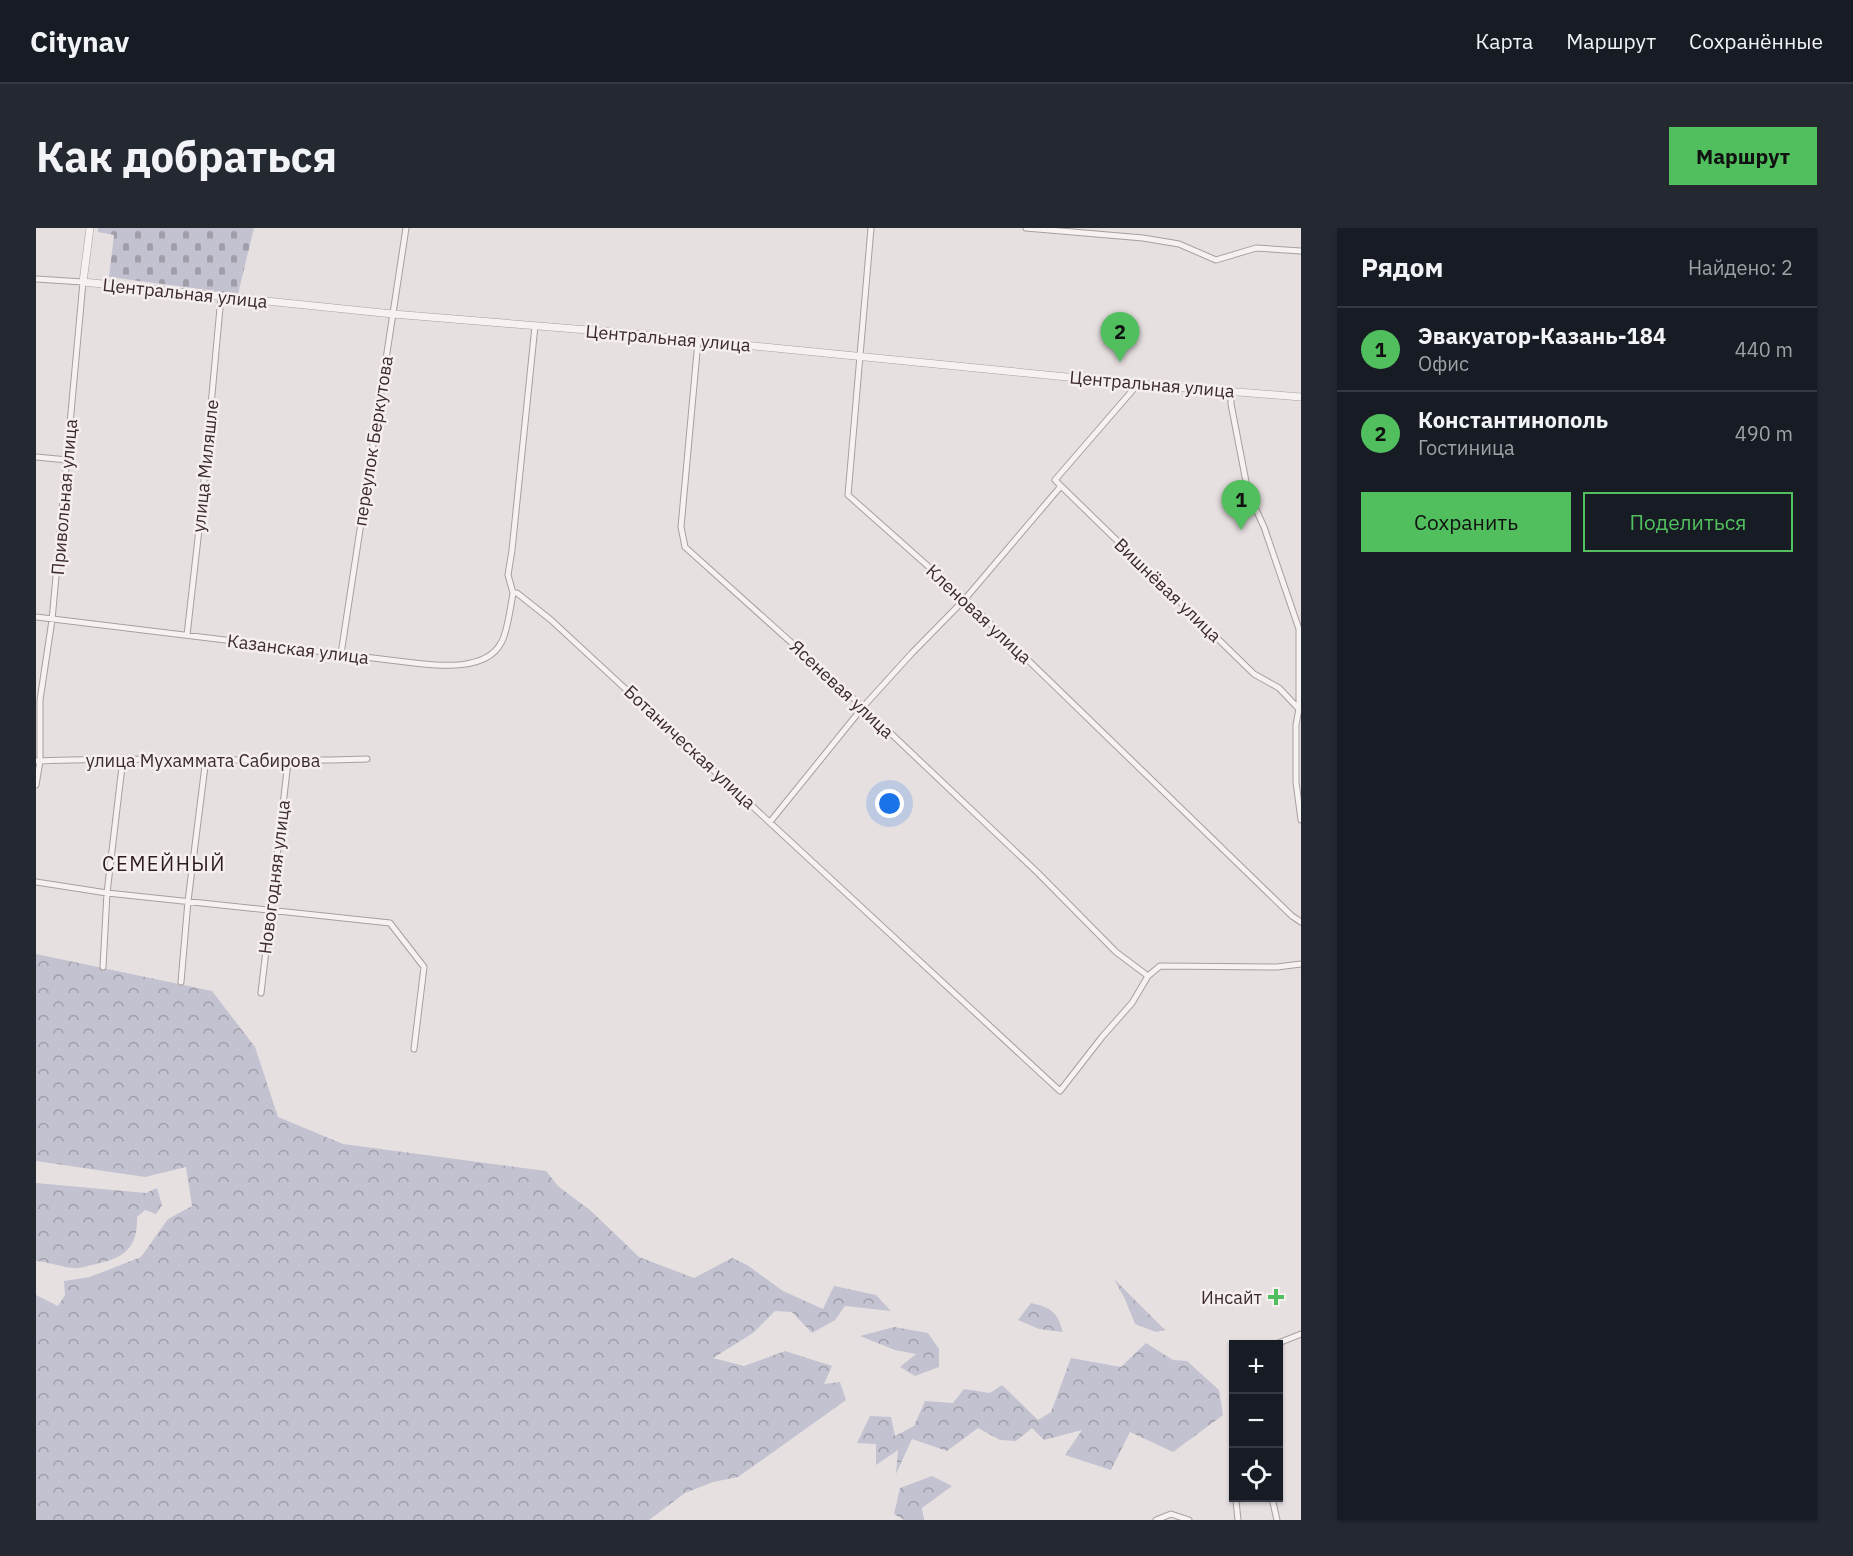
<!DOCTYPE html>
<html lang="ru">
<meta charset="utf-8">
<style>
body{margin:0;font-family:"IBM Plex Sans",sans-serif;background:#242831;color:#f1f3f6}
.controls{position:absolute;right:18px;bottom:18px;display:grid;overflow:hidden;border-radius:0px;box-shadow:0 2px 4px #0004}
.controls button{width:54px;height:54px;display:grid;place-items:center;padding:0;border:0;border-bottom:2px solid #363941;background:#171b24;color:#f1f3f6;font:30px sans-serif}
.you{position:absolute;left:854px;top:576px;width:21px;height:21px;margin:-15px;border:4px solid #fff;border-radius:50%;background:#1a73e8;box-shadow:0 0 0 9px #1a73e833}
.badge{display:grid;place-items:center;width:39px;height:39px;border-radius:50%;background:#51bf5d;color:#111;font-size:20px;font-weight:700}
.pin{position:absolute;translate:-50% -50px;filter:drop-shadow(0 2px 3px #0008)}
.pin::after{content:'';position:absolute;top:32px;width:21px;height:18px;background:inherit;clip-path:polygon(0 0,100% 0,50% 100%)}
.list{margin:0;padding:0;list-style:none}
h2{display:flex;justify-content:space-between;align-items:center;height:78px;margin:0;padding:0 24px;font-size:26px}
h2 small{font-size:20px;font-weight:400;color:#9ea1a6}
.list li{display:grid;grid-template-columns:39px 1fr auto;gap:18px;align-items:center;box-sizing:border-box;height:84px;padding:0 24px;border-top:2px solid #363941}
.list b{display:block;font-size:22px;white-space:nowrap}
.list p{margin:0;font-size:20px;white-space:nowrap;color:#9ea1a6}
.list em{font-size:20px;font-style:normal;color:#9ea1a6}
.actions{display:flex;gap:12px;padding:18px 24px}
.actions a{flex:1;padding:14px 0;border:2px solid #51bf5d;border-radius:0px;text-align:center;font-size:21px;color:#51bf5d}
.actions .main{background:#51bf5d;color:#111}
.icon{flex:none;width:33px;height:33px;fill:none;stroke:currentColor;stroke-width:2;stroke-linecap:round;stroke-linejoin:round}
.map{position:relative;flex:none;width:1265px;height:1292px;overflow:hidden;border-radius:0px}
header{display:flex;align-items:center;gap:36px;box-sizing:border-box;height:84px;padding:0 30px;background:#171b24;border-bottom:2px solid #363941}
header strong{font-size:28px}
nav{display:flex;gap:33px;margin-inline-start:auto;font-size:21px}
.intro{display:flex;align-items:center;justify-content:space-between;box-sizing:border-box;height:144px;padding:0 36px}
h1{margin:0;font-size:42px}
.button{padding:15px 27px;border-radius:0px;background:#51bf5d;color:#111;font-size:21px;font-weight:700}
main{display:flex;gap:36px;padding:0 36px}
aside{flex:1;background:#171b24;border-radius:0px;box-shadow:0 2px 4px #0004}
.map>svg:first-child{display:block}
.forest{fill:url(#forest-crowns)}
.cemetery{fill:url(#cemetery-stones)}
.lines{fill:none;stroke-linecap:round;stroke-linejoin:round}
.minor-casing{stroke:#a99ea0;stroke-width:7}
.tertiary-casing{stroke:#a99ea0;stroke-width:8}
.minor{stroke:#f6f2f2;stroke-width:5}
.tertiary{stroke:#f6f2f2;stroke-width:7}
.poi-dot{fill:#51bf5d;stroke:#f5eff0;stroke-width:2}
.labels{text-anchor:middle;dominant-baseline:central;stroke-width:5;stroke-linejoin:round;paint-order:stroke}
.street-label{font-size:18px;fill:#3c2a2c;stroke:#f5eff0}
.poi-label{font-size:18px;fill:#3c2a2c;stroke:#f5eff0;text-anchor:end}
.neighbourhood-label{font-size:20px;letter-spacing:1.5px;fill:#2d1c1e;stroke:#f5eff0}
</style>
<header>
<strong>Citynav</strong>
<nav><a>Карта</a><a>Маршрут</a><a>Сохранённые</a></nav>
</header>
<div class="intro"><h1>Как добраться</h1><a class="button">Маршрут</a></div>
<main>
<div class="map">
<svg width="1265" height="1292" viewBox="0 0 1265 1292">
<defs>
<pattern id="forest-crowns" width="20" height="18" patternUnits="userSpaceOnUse" patternTransform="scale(1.5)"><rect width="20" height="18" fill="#c2c2d0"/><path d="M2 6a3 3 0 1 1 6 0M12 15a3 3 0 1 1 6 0" fill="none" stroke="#9f9ea9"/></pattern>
<pattern id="cemetery-stones" width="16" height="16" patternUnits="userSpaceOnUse" patternTransform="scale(1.5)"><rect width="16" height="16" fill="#c2c2d0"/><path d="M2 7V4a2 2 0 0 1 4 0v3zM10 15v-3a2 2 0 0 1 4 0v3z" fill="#9f9ea9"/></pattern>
</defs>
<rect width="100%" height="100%" fill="#e7e0e1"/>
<!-- forest -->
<path class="forest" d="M0,726L176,763L219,819L242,889L307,916L510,943L522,958L555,983L603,1029L658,1050L696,1030L711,1037L747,1063L787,1081L798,1058L840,1067L855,1083L809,1078L799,1092L776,1105L756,1084L739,1083L717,1105L677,1130L708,1138L749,1123L796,1138L788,1156L804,1154L810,1172L702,1249L677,1254L649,1265L613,1292H0V1067L22,1078L29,1067L28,1053L54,1049L105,1029L132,991L156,978L150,939L109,949L0,933Z
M0,955L110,965L121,960L126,977L120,986L109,982L101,989C102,1022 86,1031 56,1037C50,1038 43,1041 37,1040C25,1039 13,1034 0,1033Z
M1078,1051L1129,1102L1120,1104L1099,1096L1089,1071Z
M995,1075C1016,1080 1021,1084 1027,1104L1003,1101L982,1092Z
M858,1099L892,1105L903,1121V1139L879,1148L864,1139L880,1126L859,1122L824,1108Z
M1110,1115L1137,1132L1151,1133L1183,1162L1187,1187L1137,1224L1094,1204L1075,1242L1029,1227L1046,1202L1008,1212L996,1200L980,1213L964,1212L942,1200L911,1223L876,1211L860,1246L862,1222L840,1237V1216L821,1215L834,1188L855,1189L859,1208L878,1198L889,1173L917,1175L928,1161L954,1165L966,1157L1002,1192L1015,1184L1035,1130L1085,1139Z
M896,1248L916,1258L886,1280L888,1292H868L858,1286L864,1260Z"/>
<!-- cemetery -->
<path class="cemetery" d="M62,0H218L202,66L73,49L78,7L62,4Z"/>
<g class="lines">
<!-- minor casing -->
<g class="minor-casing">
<path id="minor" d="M835,0L812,267L929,371L1256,688L1265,694
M990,0L1107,10L1143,16L1180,32L1220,20L1265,23
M0,51L47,54L16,392L4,472V533H0
M499,98L476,322L472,347L477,365H481L515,392L1024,863L1066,809L1096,775L1112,748L1124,738L1241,739L1265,736
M662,113L645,299L649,319L827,479L1002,645L1080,724L1112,748
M1195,163V176L1212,264L1228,299L1263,401V480
M0,229L32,232
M1025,258L1218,446L1243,460L1263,481L1260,497V554L1265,592
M0,389L378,435C404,438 450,443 465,415C471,406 475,377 477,365
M151,407L166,275L185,69
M305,426L370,0
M0,557L4,533C113,528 222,535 331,531
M734,594L827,479L876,425L929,371L1025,258L1019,252L1102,156
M0,654L71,665L354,695L388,739L378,821
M67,739L71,665L87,530
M145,754L152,673L170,530
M225,765L252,534
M1240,1116L1265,1106
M1236,1270L1241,1292
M1120,1292L1135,1286L1153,1292
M1202,1292L1200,1273L1205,1270"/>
</g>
<!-- tertiary casing -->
<g class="tertiary-casing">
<path id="tertiary" d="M54,0L47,54L357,86L576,104L1102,156L1265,169"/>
</g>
<!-- minor -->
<use href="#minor" class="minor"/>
<!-- tertiary -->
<use href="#tertiary" class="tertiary"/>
</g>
<!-- markers -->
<path class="poi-dot" d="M1237 1060h6v6h6v6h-6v6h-6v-6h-6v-6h6z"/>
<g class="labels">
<!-- street labels -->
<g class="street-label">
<text transform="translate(149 65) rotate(6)">Центральная улица</text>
<text transform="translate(632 110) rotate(5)">Центральная улица</text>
<text transform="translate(1116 156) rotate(5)">Центральная улица</text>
<text transform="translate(337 213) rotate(-81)">переулок Беркутова</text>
<text transform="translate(169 238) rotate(-84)">улица Миляшле</text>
<text transform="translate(28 269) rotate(-85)">Привольная улица</text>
<text transform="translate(1132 362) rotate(44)">Вишнёвая улица</text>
<text transform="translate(943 386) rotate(43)">Кленовая улица</text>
<text transform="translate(262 421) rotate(7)">Казанская улица</text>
<text transform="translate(806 461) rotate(43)">Ясеневая улица</text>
<text transform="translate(654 519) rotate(43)">Ботаническая улица</text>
<text x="167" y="532">улица Мухаммата Сабирова</text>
<text transform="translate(238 649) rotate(-83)">Новогодняя улица</text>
</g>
<!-- poi labels -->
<g class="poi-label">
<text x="1226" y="1069">Инсайт</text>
</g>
<!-- neighbourhood labels -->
<g class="neighbourhood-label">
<text x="128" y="635">СЕМЕЙНЫЙ</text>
</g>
</g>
</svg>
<div class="controls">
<button>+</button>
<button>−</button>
<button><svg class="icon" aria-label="locate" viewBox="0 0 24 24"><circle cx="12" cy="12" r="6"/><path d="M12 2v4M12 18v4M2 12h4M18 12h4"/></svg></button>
</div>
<div class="you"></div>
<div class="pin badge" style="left:1205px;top:302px">1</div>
<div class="pin badge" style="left:1084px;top:134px">2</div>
</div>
<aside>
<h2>Рядом<small>Найдено: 2</small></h2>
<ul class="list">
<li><span class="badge">1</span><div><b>Эвакуатор-Казань-184</b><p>Офис</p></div><em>440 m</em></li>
<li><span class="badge">2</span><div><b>Константинополь</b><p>Гостиница</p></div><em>490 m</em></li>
</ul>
<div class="actions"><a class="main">Сохранить</a><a>Поделиться</a></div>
</aside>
</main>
